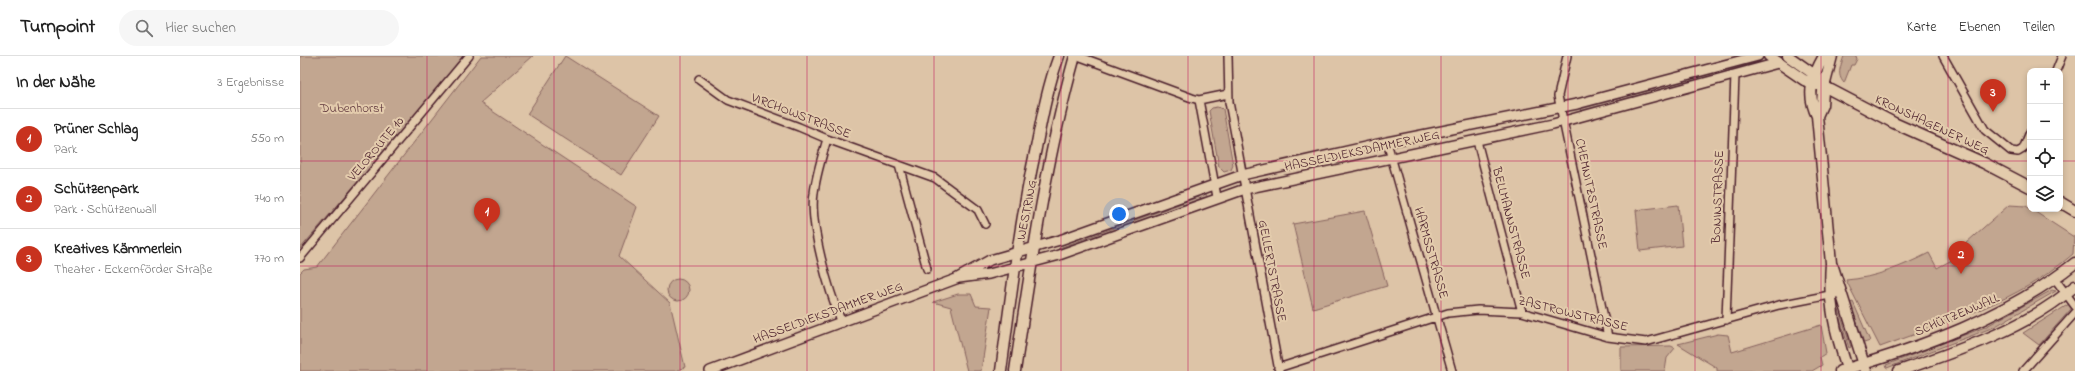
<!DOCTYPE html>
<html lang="de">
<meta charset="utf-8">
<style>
body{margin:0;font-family:"Indie Flower",sans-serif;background:#f6f6f6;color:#222}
.controls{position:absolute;right:12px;top:12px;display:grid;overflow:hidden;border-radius:8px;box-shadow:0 2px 6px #0003}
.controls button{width:36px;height:36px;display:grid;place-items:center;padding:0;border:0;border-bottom:1px solid #e0e0e0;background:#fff;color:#222;font:20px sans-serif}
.you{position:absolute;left:819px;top:158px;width:14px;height:14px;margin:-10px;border:3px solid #fff;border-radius:50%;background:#1a73e8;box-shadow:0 0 0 6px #1a73e833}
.badge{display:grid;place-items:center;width:26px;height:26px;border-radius:50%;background:#c8321e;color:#fff;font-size:13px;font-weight:700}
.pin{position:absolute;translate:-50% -33px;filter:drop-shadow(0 1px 2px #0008)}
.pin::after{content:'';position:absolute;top:21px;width:14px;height:12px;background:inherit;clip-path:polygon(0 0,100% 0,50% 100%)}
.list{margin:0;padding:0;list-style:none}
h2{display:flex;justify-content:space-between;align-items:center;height:52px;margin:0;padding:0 16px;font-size:17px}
h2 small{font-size:13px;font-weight:400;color:#767676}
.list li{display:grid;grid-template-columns:26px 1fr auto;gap:12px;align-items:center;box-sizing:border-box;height:60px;padding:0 16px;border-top:1px solid #e0e0e0}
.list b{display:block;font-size:15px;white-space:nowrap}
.list p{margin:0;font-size:13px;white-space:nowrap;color:#767676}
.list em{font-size:13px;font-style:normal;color:#767676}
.icon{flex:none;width:22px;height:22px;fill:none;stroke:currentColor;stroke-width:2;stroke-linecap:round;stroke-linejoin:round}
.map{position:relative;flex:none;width:1775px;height:315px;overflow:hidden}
header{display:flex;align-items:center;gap:24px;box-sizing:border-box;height:56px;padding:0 20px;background:#fff;border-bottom:1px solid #e0e0e0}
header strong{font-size:19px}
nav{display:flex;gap:22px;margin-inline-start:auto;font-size:14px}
.search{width:280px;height:36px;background:#f6f6f6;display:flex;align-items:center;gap:10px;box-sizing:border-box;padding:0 14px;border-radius:22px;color:#767676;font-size:15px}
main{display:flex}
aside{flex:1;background:#fff}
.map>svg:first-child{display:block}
.green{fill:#c2a690;stroke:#86625e}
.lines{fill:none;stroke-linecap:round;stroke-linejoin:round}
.minor-casing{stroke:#4a1f2b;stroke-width:10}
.tertiary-casing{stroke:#4a1f2b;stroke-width:12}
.secondary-casing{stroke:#4a1f2b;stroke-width:13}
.minor{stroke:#e3cbac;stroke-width:7}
.tertiary{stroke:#e3cbac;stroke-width:9}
.secondary{stroke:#e3cbac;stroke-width:10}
.grid{fill:none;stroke:#c2185b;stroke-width:1;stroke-opacity:0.55}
.labels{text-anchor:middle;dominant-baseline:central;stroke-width:4;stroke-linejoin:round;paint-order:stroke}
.park-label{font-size:13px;fill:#5c333a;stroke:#e3cbac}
.street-label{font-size:13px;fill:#4a1f2b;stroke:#e3cbac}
</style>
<header>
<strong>Turnpoint</strong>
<div class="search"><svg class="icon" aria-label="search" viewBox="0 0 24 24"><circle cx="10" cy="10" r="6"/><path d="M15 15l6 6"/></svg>Hier suchen</div>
<nav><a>Karte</a><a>Ebenen</a><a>Teilen</a></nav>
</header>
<main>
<aside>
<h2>In der Nähe<small>3 Ergebnisse</small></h2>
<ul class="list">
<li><span class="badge">1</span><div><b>Prüner Schlag</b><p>Park</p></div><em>550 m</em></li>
<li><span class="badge">2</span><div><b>Schützenpark</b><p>Park · Schützenwall</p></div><em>740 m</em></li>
<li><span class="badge">3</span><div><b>Kreatives Kämmerlein</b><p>Theater · Eckernförder Straße</p></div><em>770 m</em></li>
</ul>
</aside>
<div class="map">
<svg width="1775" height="315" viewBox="0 0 1775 315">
<rect width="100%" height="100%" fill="#ddc4a7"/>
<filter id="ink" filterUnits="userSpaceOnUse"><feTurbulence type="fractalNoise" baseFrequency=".025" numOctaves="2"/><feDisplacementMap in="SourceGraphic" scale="8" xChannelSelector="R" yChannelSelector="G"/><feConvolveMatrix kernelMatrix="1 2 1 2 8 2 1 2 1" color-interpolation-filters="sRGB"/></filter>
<g filter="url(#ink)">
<!-- green -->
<path class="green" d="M0,0H163L127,45L0,193Z
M181,0H233L180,47L337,151L319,200L370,247L385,311L376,315H0V217L4,213L17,211Z
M265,0L359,60L321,119L227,58Z
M1544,0H1556L1557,3L1554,9H1551L1544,27C1536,18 1541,10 1544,0Z
M1453,6L1455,8L1281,57L1280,51Z
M917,51L923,53L933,109L931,114L924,116L919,111L909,55L912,52Z
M906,138L908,142H902L757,196L759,192Z
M1378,149L1382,190L1340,195L1336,154Z
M1709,149L1726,150L1774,181L1773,198C1716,247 1650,265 1580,291L1546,224C1575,222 1603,210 1629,197L1637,212L1661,199L1666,187Z
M1065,155L1087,230L1013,252L993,168Z
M367 234a11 11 0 1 1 22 0a11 11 0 1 1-22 0Z
M1752,234L1756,235L1694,271L1587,312L1586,309L1685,271Z
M658,238H671L676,250L691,251L681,315H667L651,251L633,246Z
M1553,246L1570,285L1564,287L1550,247Z
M1769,248L1772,252L1739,289L1723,277Z
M1538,251L1551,291L1549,292L1538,257Z
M1521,269L1526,297L1520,301L1522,309L1512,315H1417V312L1378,288L1418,278L1428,279L1432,296Z
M1371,290L1375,292L1367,302L1365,315H1321V291Z"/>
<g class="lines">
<!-- minor casing -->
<g class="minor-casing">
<path id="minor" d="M778,0L892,42L899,44L928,38
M928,0L929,46L979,315
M1267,0L1258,40L1308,281
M1643,0L1685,74L1711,95L1718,96L1723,93L1730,76
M1756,15L1762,0
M399,23L428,44L499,71L527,83L635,122L678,154L685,168
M899,44L917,141
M527,83C522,101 516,119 514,137C509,169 529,236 542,267
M1177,85L1222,256
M1087,86L1152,315
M599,109L627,213
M0,202L169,0
M1755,223L1775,250
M1426,264L1435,19
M978,312L1148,257L1178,254L1222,256L1308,281L1346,286L1479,249L1535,238
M1723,315L1775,257"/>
</g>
<!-- tertiary casing -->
<g class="tertiary-casing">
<path id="tertiary" d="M659,222L689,218L756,200L945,133L1253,68L1478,7
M410,315L656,223L690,204L760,184L942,119L1087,86L1277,48L1458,0"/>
</g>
<!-- secondary casing -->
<g class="secondary-casing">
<path id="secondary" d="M1469,0L1504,24L1518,29
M1488,0L1515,19L1524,30L1531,34L1594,67L1684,107L1730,131
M1524,0C1512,21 1506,38 1517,60L1531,207C1528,248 1535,276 1548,315
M1517,60L1522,49L1523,35L1532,0
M1760,146L1775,155
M1533,211L1566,315
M701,315C711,240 720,165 736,92C742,61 748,29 759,0
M715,315C731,209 746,103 775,0
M1540,315C1622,291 1707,261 1775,207
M1599,315C1658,295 1728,272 1775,230"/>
</g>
<!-- minor -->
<use href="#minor" class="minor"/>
<!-- tertiary -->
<use href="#tertiary" class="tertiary"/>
<!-- secondary -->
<use href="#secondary" class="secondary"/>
</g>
</g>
<!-- grid -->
<path class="grid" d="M127,0V315M254,0V315M380,0V315M507,0V315M634,0V315M761,0V315M888,0V315M1014,0V315M1141,0V315M1268,0V315M1395,0V315M1521,0V315M1648,0V315M0,105H1730M1760,105H1775M0,210H1775"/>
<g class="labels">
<!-- park labels -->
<g class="park-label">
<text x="52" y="52">Dubenhorst</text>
</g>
<!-- street labels -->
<g class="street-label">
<text transform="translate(501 60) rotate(21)">VIRCHOWSTRASSE</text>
<text transform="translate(1632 69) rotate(25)">KRONSHAGENER WEG</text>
<text transform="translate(76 93) rotate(-50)">VELOROUTE 10</text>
<text transform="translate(1062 95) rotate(-12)">HASSELDIEKSDAMMER WEG</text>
<text transform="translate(1291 138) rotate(78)">CHEMNITZSTRASSE</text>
<text transform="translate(1418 141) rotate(-88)">BONINSTRASSE</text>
<text transform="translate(727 154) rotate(-79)">WESTRING</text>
<text transform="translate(1211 167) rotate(75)">BELLMANNSTRASSE</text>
<text transform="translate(1131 197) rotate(74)">HARMSSTRASSE</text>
<text transform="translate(972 215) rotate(79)">GELLERTSTRASSE</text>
<text transform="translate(528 257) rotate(-20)">HASSELDIEKSDAMMER WEG</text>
<text transform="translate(1273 258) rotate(14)">ZASTROWSTRASSE</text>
<text transform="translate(1657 259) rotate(-23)">SCHÜTZENWALL</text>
</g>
</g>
</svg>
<div class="controls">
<button>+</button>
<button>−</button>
<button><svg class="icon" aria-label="locate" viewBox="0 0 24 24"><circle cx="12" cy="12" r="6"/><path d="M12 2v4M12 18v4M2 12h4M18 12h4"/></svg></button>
<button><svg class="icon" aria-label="layers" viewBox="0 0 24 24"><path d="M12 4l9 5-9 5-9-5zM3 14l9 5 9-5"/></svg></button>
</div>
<div class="you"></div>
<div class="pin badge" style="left:187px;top:175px">1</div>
<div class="pin badge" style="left:1661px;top:218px">2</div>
<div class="pin badge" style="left:1693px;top:56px">3</div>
</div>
</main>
